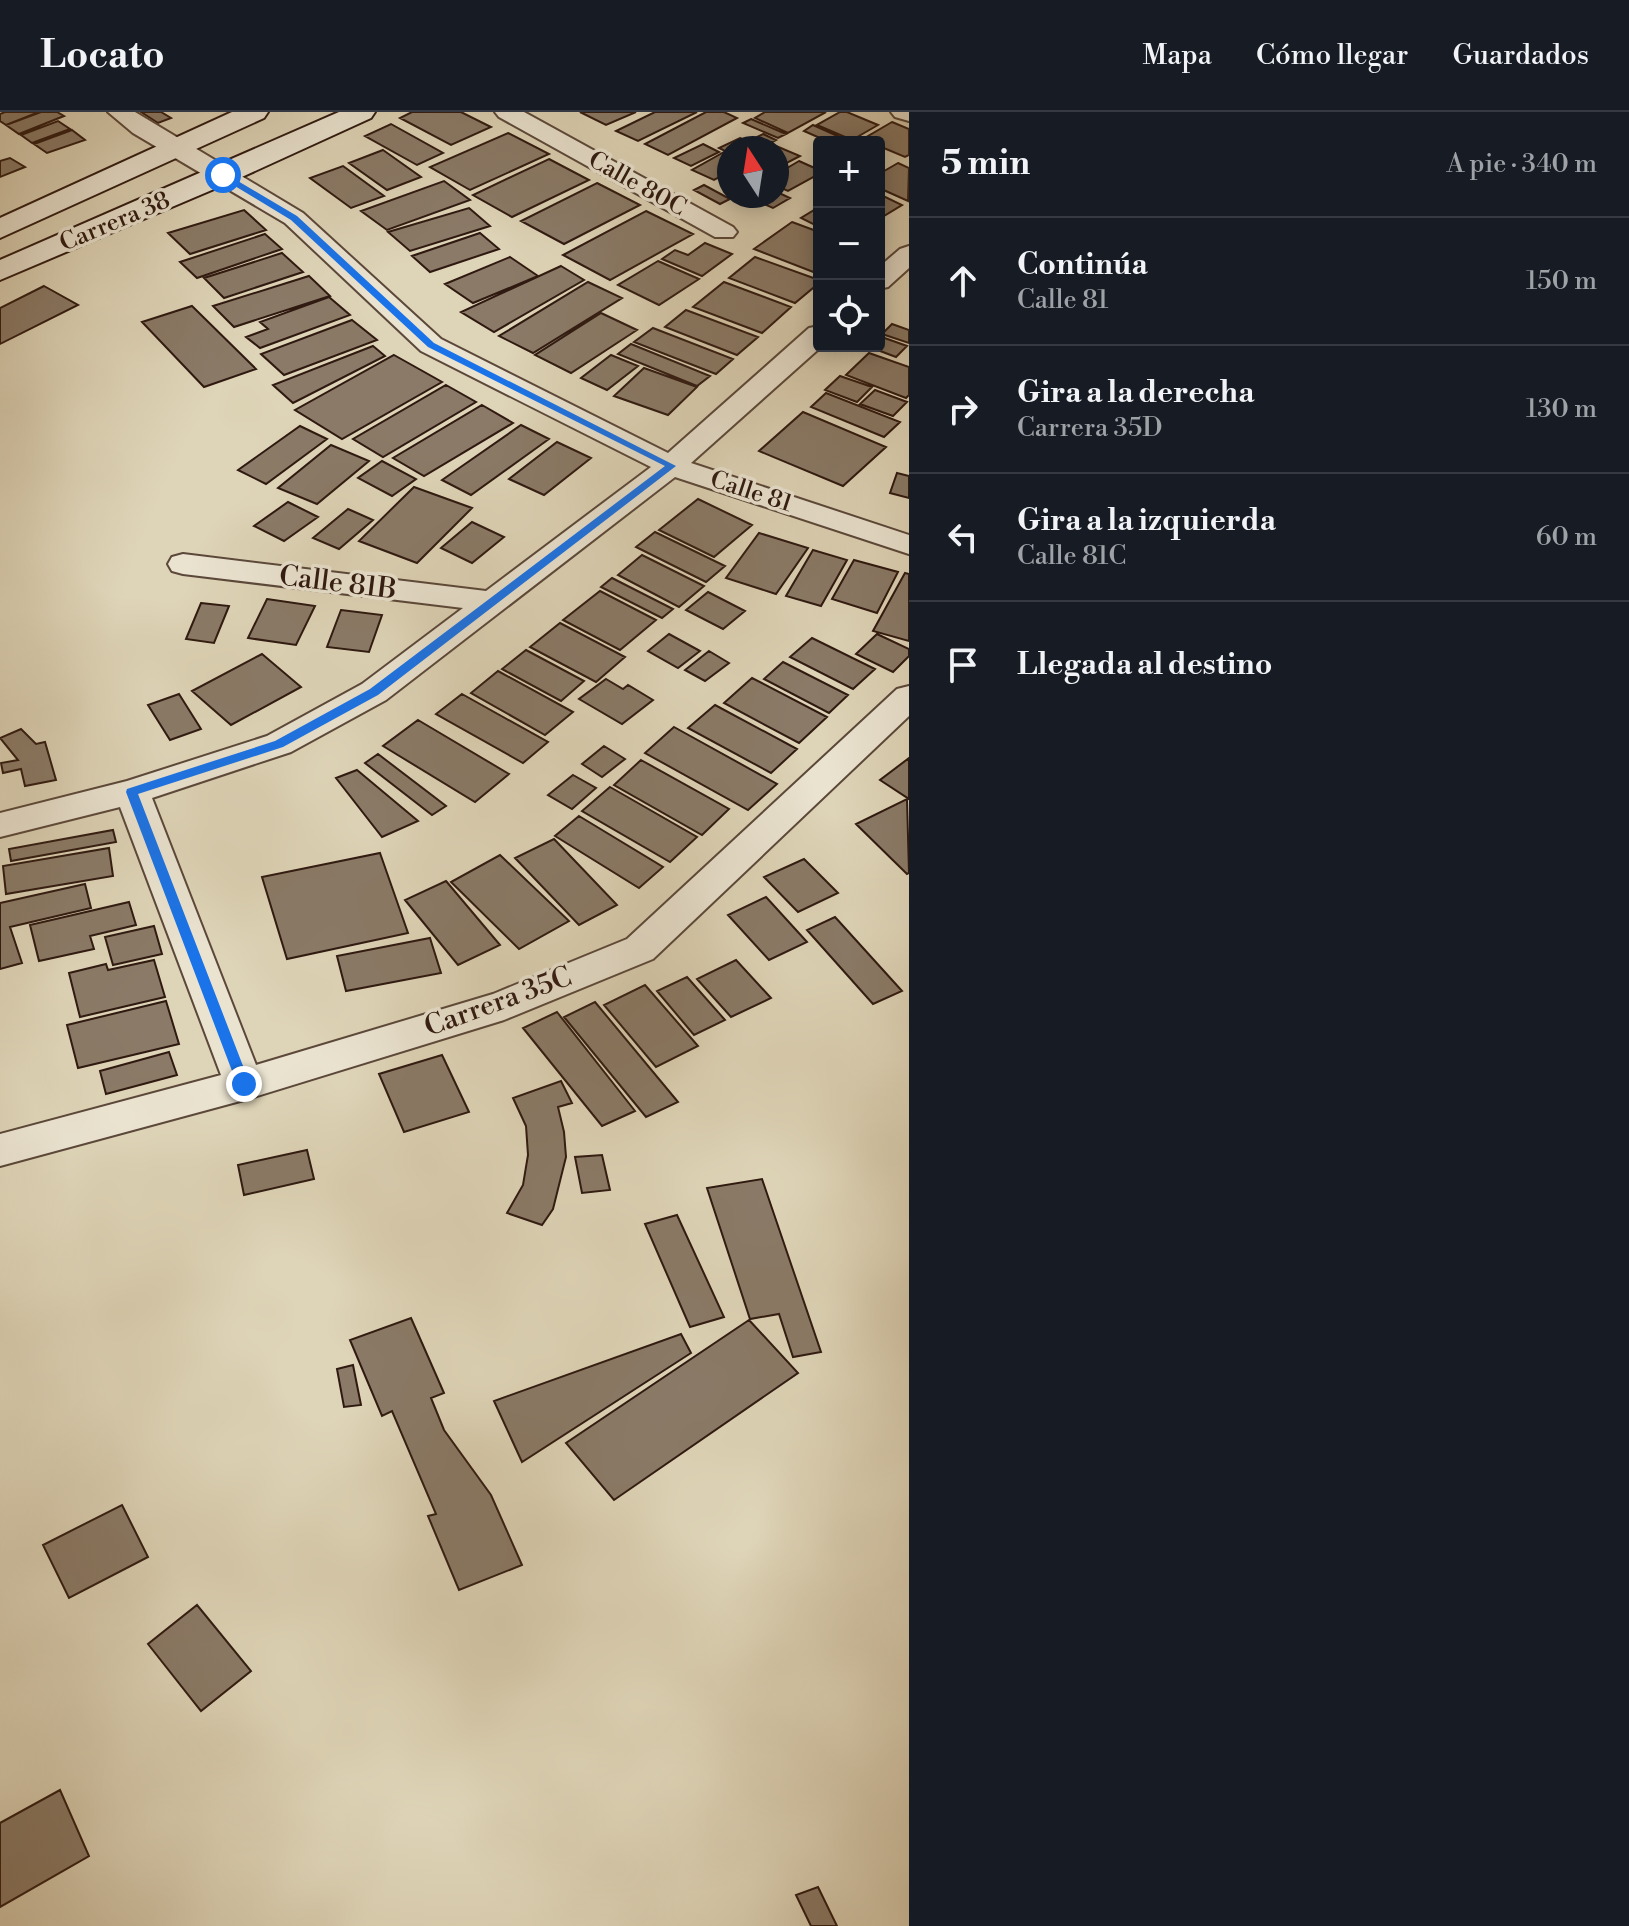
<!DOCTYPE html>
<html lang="es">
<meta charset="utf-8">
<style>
body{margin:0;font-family:"Libre Bodoni",serif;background:#242831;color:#f1f3f6}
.controls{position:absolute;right:24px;top:24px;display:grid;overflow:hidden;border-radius:8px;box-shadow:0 4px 20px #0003}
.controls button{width:72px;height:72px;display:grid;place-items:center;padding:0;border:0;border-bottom:2px solid #363941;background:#171b24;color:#f1f3f6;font:40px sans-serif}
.compass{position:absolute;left:717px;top:24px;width:72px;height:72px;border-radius:50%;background:#171b24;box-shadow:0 4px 20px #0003;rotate:348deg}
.stop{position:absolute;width:24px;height:24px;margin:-18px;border:6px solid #1a73e8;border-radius:50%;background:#fff}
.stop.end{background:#1a73e8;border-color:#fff;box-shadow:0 2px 8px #0008}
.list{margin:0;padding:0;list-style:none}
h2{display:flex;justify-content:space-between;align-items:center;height:104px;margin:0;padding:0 32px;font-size:34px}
h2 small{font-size:26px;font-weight:400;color:#9ea1a6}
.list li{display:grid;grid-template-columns:52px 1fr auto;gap:24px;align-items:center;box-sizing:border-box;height:128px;padding:0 32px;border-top:2px solid #363941}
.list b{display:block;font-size:30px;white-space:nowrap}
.list p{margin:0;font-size:26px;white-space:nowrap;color:#9ea1a6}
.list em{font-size:26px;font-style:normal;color:#9ea1a6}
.icon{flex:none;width:44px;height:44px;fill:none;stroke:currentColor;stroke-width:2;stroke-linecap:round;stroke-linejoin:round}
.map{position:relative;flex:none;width:909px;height:1814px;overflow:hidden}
header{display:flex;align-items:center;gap:48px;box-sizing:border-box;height:112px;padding:0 40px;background:#171b24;border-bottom:2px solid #363941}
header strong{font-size:38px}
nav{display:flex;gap:44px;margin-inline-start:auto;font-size:28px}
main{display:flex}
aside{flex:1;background:#171b24}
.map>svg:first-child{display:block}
.building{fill:#8a7a67;stroke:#2f1910;stroke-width:2}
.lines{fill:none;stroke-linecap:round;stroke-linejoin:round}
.minor-casing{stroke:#5b483a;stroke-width:4}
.secondary-casing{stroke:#2f1910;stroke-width:4}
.minor{fill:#eae3d0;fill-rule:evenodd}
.secondary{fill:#eae3d0;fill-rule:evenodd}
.route{fill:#1a73e8}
.labels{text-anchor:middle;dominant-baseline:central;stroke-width:7;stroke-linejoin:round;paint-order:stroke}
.far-street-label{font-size:24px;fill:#2f1910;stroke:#eae3d0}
.street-label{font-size:28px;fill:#2f1910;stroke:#eae3d0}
</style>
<header>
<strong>Locato</strong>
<nav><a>Mapa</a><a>Cómo llegar</a><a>Guardados</a></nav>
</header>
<main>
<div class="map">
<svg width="909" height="1814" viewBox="0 0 909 1814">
<rect width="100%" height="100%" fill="#ded4b7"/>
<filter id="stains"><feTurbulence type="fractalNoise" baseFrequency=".0025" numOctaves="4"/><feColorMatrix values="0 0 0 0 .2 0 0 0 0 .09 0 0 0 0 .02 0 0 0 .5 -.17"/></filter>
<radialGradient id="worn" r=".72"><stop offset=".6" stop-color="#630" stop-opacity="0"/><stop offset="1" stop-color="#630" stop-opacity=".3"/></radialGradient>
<!-- building -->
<path class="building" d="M5,0H39L6,13L0,9V2Z
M41,0H57L64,4L19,22L6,13Z
M141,0H161L171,6L158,11Z
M412,0H461L491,15L451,33L400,6Z
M580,0H636L606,13Z
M655,0H697L638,29L616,19Z
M706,0H724L737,6L668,43L645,32Z
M765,0H826L788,21L755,6Z
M840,0H847L878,13L852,28L817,13Z
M751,7L786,22L778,26L743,11Z
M58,9L70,17L32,31L21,23Z
M892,10L909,17V43L905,45L879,34V30L863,27Z
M391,12L443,41L417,53L365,24Z
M813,13L851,30H829L804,19Z
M72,18L85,28L47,41L34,32Z
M508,21L549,42L470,78L430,55Z
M763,22L776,28L765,34L751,28Z
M740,26L762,36H729V41L719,36Z
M703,32L719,40L691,54L674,46Z
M776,34L800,44L781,54L777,52V36H772Z
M383,38L421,65L387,78L349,51Z
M724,40L729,42V60L714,68L692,58Z
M10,46L25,55L0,65V49Z
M549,47L589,68L512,105L473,83Z
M799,49L819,58V62L788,79L777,74V62Z
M898,51L909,56L908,89L879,76V62Z
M343,54L384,84L351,96L310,66Z
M444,69L470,88L387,118L361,99Z
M597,71L640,93L564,132L521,109Z
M704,73L730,87L720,92L694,78Z
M777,80L790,86L773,96L746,84H777Z
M879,82L902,93L879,107Z
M819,95V115L801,106Z
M469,96L490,114L410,139L388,120Z
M244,98L266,118L190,142L168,121Z
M646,99L693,122L610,168L563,143Z
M792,110L819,120V158L816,161L754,137Z
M480,121L499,137L430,160L412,144Z
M265,122L282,137L197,166L180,150Z
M705,131L732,142L702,164L662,147L675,138L688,143Z
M282,141L303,160L224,186L204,166Z
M510,145L538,164L473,191L445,172Z
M755,145L819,168V171L795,191L729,166Z
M658,149L699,167L659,193L618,173Z
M561,154L584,168L494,220L461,200Z
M309,164L330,184L234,215L213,194Z
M588,170L622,186L533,241L499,224Z
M724,170L791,195L762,221L693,195Z
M44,174L78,193L0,232V196Z
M329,185L350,203L260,236L246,225L268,217L260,210Z
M192,194L256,257L204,275L142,210Z
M686,198L758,225L737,243L665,215Z
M601,201L637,218L571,261L535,243Z
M352,208L377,228L284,263L261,242Z
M892,212L909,218V231L882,222Z
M653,216L733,247L716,262L634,230Z
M879,224L907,234L896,245L867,234H879Z
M631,232L710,264L697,274L618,242Z
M373,234L385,244L293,291L273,273Z
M869,241L909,255V283L906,286L846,263Z
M394,243L442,270L342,327L295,298Z
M611,243L638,254L607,278L581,266Z
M644,256L697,275L668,303L614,284Z
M840,264L872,275L857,290L825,278Z
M446,273L476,290L383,345L353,327Z
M875,278L907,290L893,304L860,292Z
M826,281L900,310L884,325L811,295Z
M482,293L513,311L424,364L393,346Z
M803,300L886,335L843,374L759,339Z
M521,313L549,327L471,383L442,368Z
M300,314L327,327L266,372L238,358Z
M557,330L591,346L544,383L509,367Z
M331,333L369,349L317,392L278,376Z
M382,349L416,367L392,384L358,366Z
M897,361L909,364V386L890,381Z
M414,375L472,396L417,451L359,429Z
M698,387L752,413L714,445L659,418Z
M288,390L318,405L284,429L254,414Z
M348,397L373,408L339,437L313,426Z
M472,410L504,425L472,451L441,436Z
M655,420L725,454L706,470L636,435Z
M759,421L808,436L776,482L726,466Z
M813,438L847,448L821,494L786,484Z
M642,443L704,474L679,495L618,463Z
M854,448L898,460L877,501L832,487Z
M905,461L909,462V529L873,519Z
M612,466L673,497L662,506L601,475Z
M600,479L656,508L620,538L563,508Z
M708,480L745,499L723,517L686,498Z
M267,487L315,494L296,533L248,526Z
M201,491L229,494L214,531L186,527Z
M341,498L382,503L369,540L327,535Z
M560,511L625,545L596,570L530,535Z
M669,522L700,539L678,556L648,539Z
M877,522L909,537V544L893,560L856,542Z
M812,526L875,557L853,577L790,545Z
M526,538L584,569L561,589L502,557Z
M709,539L729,551L705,569L685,558Z
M262,542L301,575L231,613L192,579Z
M783,550L848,583L829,601L764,567Z
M498,559L573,600L545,623L471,581Z
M752,566L827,605L799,631L724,591Z
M606,567L623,577L628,573L653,588L622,612L579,587Z
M179,582L201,617L170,628L148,593Z
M462,582L548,630L523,651L436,602Z
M715,593L797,637L771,661L688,616Z
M418,608L509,662L475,690L383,634Z
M674,615L777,672L748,698L645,641Z
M21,617L36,632L45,630L56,668L25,674L21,657L3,661L1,651L18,648L0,626Z
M604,634L625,647L602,665L582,652Z
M378,642L446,694L432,703L365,651Z
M909,646V687L880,668Z
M641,648L729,697L702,723L614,673Z
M357,658L418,709L382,725L336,666Z
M573,663L596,676L572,697L548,683Z
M610,675L697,725L670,750L582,699Z
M907,687L909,761L907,762L856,712Z
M579,704L663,755L639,776L555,724Z
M113,718L116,730L11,749L9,737Z
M554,727L617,793L579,813L515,746Z
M109,736L113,764L6,782L3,754Z
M380,741L408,821L287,847L262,765Z
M500,743L569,809L519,837L451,770Z
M804,747L838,781L798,800L764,765Z
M446,769L500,833L458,853L405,788Z
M85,772L91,796L10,815L22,851L0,857V791Z
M766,785L807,830L769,848L728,803Z
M129,790L136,813L90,824L94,837L39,849L30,813Z
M835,805L902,879L873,892L807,818Z
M154,814L162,842L113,853L105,825Z
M430,826L441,861L346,879L337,844Z
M154,848L165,885L80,905L69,861L106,852L108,858Z
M736,848L771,886L731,905L697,867Z
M687,865L725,908L694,923L657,879Z
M645,873L698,934L656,955L604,893Z
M166,889L179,932L78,956L67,913Z
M595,890L678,990L646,1005L564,905Z
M557,900L635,999L602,1014L523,916Z
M169,940L177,963L106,982L100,959Z
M442,943L469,1000L404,1020L379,962Z
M561,969L572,991L558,995L564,1020L566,1045L553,1097L542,1113L507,1101L523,1073L528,1043L526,1014L513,986Z
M307,1038L314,1067L244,1083L238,1053Z
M602,1043L610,1078L582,1081L575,1045Z
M762,1067L821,1240L793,1245L779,1202L750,1207L707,1076Z
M677,1103L724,1205L690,1215L645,1112Z
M411,1206L444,1281L431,1286L444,1318L491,1383L522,1453L459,1478L428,1404L436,1402L392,1299L382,1304L350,1228Z
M749,1208L798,1261L614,1388L566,1331Z
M681,1222L691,1241L522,1350L494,1289Z
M353,1253L361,1293L344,1295L337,1257Z
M122,1393L148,1445L69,1486L43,1433Z
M197,1493L251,1559L201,1599L148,1532Z
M60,1678L89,1744L0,1795V1711Z
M818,1775L837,1814H811L796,1783Z"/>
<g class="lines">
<!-- minor casing -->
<g class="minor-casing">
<path id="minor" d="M108,0H135L303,101L441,227L668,341L809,216L819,214V234H822L691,351L909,423V442L675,365L386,588L291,640L152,686L256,953L493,882L627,827L897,577L909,574V604L653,847L504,908L244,988L0,1054V1022L221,963L120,695L0,725V701L127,669L267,624L362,572L463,496L183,462L172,459L168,452L172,445L183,442L486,479L651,355L421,239L285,111L133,21Z
M495,0H524L733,115L737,120L733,125H715L499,5Z
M891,0H909V9L895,5Z
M909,134V156L888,175L879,177V155L900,137Z"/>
</g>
<!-- secondary casing -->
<g class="secondary-casing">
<path id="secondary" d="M232,0H268L264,6L0,126V106Z
M339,0H375L371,6L233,69L0,168V148Z"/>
</g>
<!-- minor -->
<use href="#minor" class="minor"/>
<!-- secondary -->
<use href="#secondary" class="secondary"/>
</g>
<!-- route -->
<path class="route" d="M220,62H226L297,104L434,231L676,354L378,583L283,635L138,682L250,972L244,977L237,972L126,680L127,677L275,629L370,577L665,354L428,235L291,108L220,65Z"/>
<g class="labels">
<!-- far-street labels -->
<g class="far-street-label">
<text transform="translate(637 72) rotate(29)">Calle 80C</text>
<text transform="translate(115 110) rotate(-23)">Carrera 38</text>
<text transform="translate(751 380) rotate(18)">Calle 81</text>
</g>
<!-- street labels -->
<g class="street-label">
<text transform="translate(338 471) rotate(7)">Calle 81B</text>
<text transform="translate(498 890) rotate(-20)">Carrera 35C</text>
</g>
</g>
<rect width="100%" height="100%" filter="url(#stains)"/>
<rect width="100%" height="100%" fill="url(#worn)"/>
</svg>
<div class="controls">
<button>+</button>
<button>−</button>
<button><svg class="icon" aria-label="locate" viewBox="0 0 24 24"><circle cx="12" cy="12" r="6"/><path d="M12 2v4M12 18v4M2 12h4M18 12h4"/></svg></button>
</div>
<svg class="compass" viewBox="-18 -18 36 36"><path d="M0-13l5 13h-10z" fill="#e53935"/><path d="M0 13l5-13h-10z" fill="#9ea1a6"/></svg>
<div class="stop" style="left:223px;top:63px"></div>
<div class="stop end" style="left:244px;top:972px"></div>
</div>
<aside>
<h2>5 min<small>A pie · 340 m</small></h2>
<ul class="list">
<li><svg class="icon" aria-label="ahead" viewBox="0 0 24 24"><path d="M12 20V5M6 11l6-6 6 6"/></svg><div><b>Continúa</b><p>Calle 81</p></div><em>150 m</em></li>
<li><svg class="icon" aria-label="right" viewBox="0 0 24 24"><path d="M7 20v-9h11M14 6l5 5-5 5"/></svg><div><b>Gira a la derecha</b><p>Carrera 35D</p></div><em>130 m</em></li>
<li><svg class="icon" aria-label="left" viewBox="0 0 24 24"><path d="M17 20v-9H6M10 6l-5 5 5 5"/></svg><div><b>Gira a la izquierda</b><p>Calle 81C</p></div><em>60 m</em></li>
<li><svg class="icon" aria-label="arrive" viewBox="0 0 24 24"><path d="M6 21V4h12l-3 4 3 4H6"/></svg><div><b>Llegada al destino</b></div></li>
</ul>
</aside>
</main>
